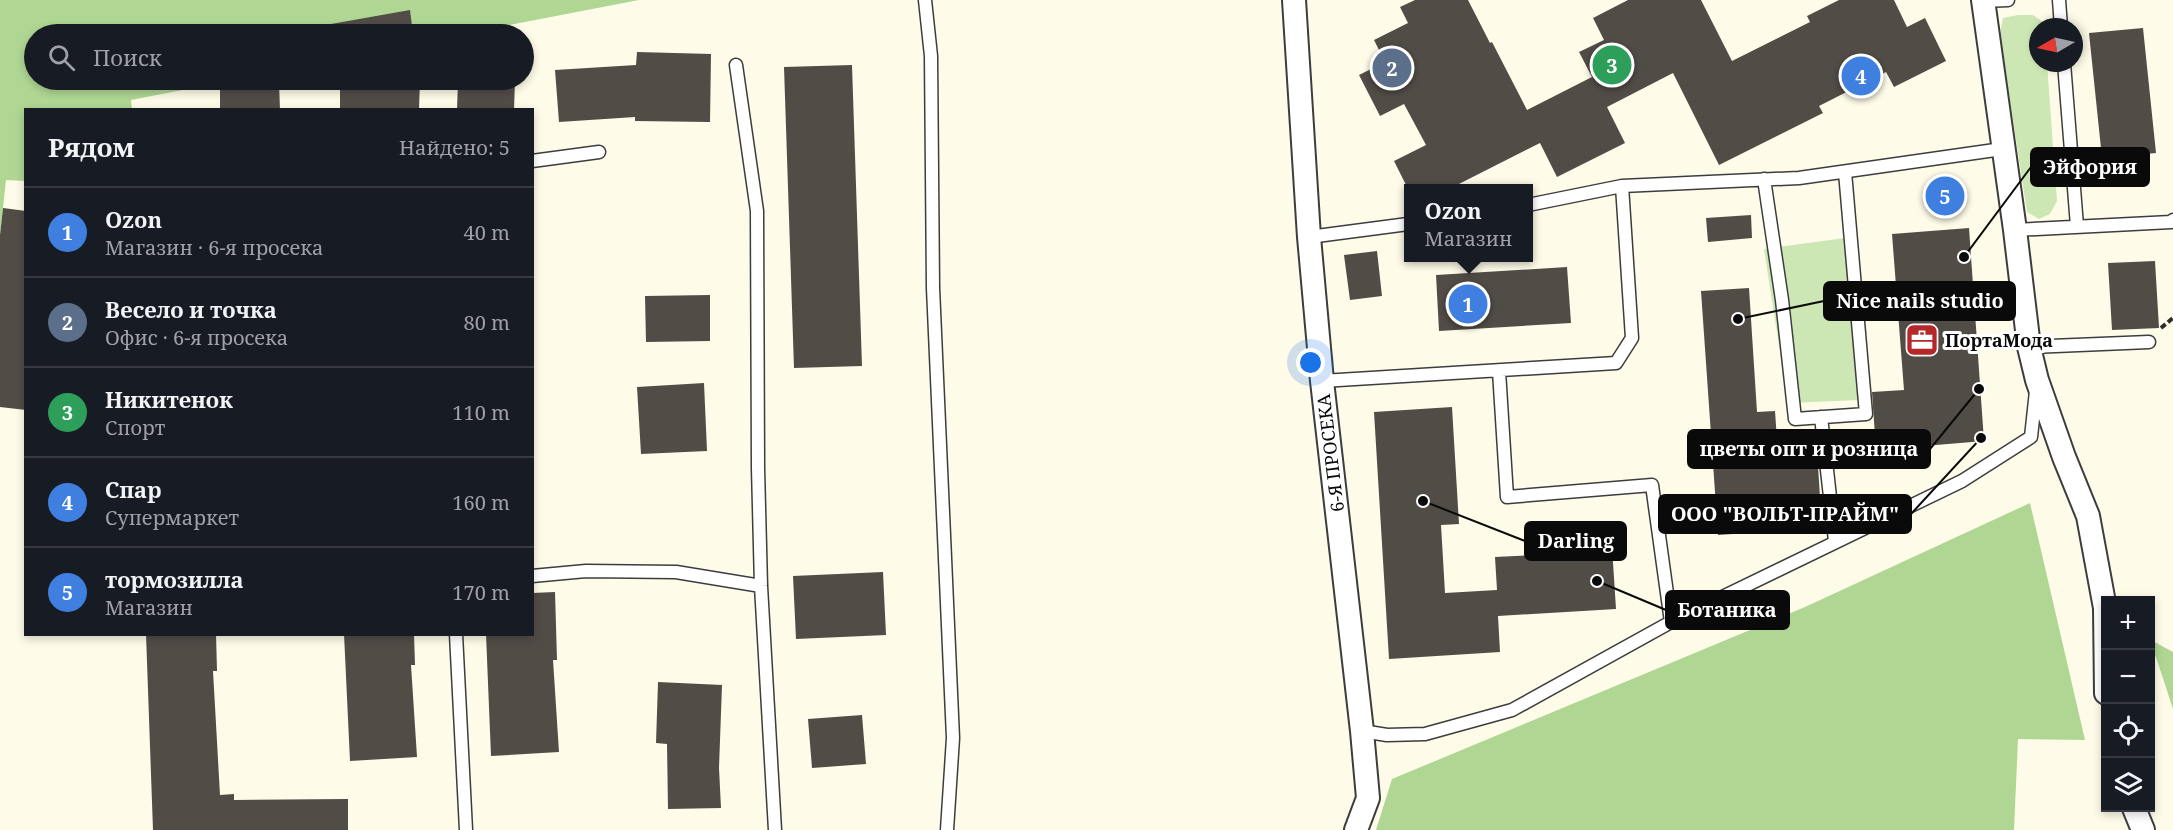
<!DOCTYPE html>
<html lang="ru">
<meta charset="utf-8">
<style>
body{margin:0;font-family:"Noto Serif",serif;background:#242831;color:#f1f3f6}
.controls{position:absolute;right:18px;bottom:18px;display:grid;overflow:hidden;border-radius:0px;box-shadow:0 3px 9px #0003}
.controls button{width:54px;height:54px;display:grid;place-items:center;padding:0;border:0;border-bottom:2px solid #363941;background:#171b24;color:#f1f3f6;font:30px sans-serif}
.compass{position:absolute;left:2029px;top:18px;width:54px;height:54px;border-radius:50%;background:#171b24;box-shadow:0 3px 9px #0003;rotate:261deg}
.you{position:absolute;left:1311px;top:363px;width:21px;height:21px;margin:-15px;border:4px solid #fff;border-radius:50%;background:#1a73e8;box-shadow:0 0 0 9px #1a73e833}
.badge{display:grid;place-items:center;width:39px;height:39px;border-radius:50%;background:#d93025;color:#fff;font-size:20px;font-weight:700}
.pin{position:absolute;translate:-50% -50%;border:3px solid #fff;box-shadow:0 2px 6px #0006}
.popup{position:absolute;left:1404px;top:184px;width:129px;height:78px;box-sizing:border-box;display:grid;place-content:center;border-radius:0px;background:#171b24;filter:drop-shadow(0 2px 4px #0005);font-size:20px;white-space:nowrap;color:#9ea1a6}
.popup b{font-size:22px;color:#f1f3f6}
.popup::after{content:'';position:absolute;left:50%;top:100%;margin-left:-12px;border:12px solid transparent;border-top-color:#171b24}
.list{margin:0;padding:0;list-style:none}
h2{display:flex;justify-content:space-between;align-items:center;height:78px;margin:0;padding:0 24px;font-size:26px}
h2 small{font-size:20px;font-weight:400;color:#9ea1a6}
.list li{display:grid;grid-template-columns:39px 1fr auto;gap:18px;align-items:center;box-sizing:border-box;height:90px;padding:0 24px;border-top:2px solid #363941}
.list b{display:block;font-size:22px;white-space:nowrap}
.list p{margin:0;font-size:20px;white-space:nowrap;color:#9ea1a6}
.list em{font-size:20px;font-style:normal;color:#9ea1a6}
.icon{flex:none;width:33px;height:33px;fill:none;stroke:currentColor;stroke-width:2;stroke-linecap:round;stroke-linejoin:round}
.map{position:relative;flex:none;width:2173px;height:830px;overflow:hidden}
.search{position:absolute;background:#171b24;box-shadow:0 3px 9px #0003;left:24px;top:24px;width:510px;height:66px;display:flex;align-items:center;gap:15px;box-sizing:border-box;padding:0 21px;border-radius:33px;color:#9ea1a6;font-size:22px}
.panel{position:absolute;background:#171b24;box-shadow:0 3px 9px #0003;left:24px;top:108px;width:510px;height:528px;border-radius:0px}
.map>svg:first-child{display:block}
.green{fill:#cce7b4}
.forest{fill:#afd793}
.building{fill:#524c47}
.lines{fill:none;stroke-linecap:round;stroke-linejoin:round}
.service-casing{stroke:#3d3d3d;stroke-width:15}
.minor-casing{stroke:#3d3d3d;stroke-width:26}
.path{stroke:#2c2c2c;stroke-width:4;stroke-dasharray:6 3;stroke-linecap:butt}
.service{stroke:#fff;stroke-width:12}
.minor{stroke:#fff;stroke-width:22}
.labels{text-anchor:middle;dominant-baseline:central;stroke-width:6;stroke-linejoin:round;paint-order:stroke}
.poi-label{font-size:18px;font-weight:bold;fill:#0a0a0a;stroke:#fff;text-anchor:start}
.street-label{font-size:18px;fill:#0a0a0a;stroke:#fff}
.leader{fill:none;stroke:#0a0a0a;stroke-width:2}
.callout-dot{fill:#0a0a0a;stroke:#fff;stroke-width:2}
.callout{fill:#0a0a0a;stroke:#0a0a0a;stroke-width:2}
.callout-label{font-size:20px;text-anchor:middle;font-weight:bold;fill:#fff}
</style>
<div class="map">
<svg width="2173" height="830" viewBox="0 0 2173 830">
<rect width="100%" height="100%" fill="#fefbe8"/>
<!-- green -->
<path class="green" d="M2018,15H2033L2044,23V27H2038V63H2047L2057,201L2050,214L2039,219L2027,212L2000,34L2003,18Z
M1845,238L1860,400L1788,403L1764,249Z"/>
<!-- forest -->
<path class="forest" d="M0,0H639L463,34H34V80H234L131,100L132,109L26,110L25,181L6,180L0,235Z
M2030,503L2085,740L2018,739L2014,830H1376L1392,779L1805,607Z
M2151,640L2173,652V709L2156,657L2151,652Z"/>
<!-- building -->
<path class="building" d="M1415,0H1468L1490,43L1492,42L1527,110L1592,77L1579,52L1604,40L1593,18L1628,0H1701L1732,61L1810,22L1807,16L1839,0H1894L1907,27L1925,18L1946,61L1894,87L1886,72L1819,106L1823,113L1719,165L1673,73L1607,107L1625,143L1557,177L1540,143L1449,189H1408L1394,161L1426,145L1404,104L1380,116L1359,75L1385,62L1374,40L1408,23L1400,7Z
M410,10L413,34H332L331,24Z
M2143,28L2156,153L2102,158L2089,33Z
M637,52L711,54L710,122L635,121V117L559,122L555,70L636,65Z
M852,65L862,366L794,368L784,67Z
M340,80H420L419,110H340Z
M458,80H515L514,110H457Z
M279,81L280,110H220V83Z
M3,208L26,211V410L0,407V235Z
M1751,215L1752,238L1708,242L1706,218Z
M1969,228L1984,441L1876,450L1872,392L1904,390L1892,234Z
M1377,251L1382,296L1350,300L1344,255Z
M2155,261L2159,328L2112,330L2108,263Z
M1567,267L1571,323L1439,331L1436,275Z
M1749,288L1757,412L1775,411L1779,469L1818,466L1822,528L1718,535L1701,291Z
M710,295V341L646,342L645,296Z
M704,383L707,451L641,454L637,387Z
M1452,407L1459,524L1441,525L1445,593L1497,590L1495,557L1557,554L1555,534L1611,531L1616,609L1498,616L1500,652L1389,659L1374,412Z
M883,572L886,635L796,639L793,576Z
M555,592L557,660H553L559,752L491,756L486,634H532V593Z
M146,634H216L217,671H213L220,795L234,794V800L348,799V830H153Z
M344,634H414L415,665H411L417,757L350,761Z
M658,682L722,685L719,768L721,808L668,809L667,744L656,743Z
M862,715L866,764L812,768L808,719Z"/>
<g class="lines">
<!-- service casing -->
<g class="service-casing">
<path id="service" d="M925,0L931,56L933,288L953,738L947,830
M2059,0L2061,27
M1983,1L2008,0
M2064,63L2077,226
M736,65L757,211L758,468L761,586L775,830
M532,161L599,152
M1764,179L1782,300L1795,419L1866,414L1845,172
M1528,205L1622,186L1799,178L2002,149
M2015,230L2171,222L2173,220
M1309,237L1408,224
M2029,347L2149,342
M1499,371L1507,497L1652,485L1671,622
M1322,381L1616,363L1632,338L1622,186
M1821,417L1835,541
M532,576L586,571L676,572L761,586
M456,634L466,830
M1362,731L1387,735L1425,734L1512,710L1671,622L1962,481L2031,437L2036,391"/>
</g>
<!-- minor casing -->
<g class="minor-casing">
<path id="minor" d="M1294,0L1309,237L1322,381L1362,731L1368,798L1356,830
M1983,0L2015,230L2029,347L2037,380L2064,457L2088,516L2105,608L2106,693
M2134,808L2143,830"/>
</g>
<!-- path -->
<path class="path" d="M2161,328L2173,318"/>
<!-- service -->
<use href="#service" class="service"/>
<!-- minor -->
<use href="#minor" class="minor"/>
</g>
<!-- icons -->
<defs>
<g id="office-square" transform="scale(1.725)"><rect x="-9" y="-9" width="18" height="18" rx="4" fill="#b52729" stroke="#fff"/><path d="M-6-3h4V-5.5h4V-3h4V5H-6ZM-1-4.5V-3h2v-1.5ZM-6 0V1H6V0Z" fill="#fff"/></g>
</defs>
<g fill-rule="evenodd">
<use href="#office-square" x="1922" y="340"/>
</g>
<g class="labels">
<!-- poi labels -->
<g class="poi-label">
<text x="1945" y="340">ПортаМода</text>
</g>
<!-- street labels -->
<g class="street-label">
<text transform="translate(1330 453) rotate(-97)">6-Я ПРОСЕКА</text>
</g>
</g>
<!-- callouts -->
<path class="leader" d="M1964 257L2031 167M1738 319L1824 301M1979 389L1930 449M1981 438L1911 514M1423 501L1525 541M1597 581L1666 610"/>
<g class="callout-dot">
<circle cx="1964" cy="257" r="6"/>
<circle cx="1738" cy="319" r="6"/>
<circle cx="1979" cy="389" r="6"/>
<circle cx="1981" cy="438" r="6"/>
<circle cx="1423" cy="501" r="6"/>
<circle cx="1597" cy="581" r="6"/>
</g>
<g class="callout">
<rect x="2031" y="148" width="118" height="38" rx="6"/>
<rect x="1824" y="282" width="191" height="38" rx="6"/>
<rect x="1688" y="430" width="242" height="38" rx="6"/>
<rect x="1659" y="495" width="252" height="38" rx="6"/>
<rect x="1525" y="522" width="101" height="38" rx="6"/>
<rect x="1666" y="591" width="123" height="38" rx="6"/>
</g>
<g class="callout-label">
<text x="2090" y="174">Эйфория</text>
<text x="1920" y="308">Nice nails studio</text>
<text x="1809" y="456">цветы опт и розница</text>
<text x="1785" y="521">ООО "ВОЛЬТ-ПРАЙМ"</text>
<text x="1576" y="548">Darling</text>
<text x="1727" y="617">Ботаника</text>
</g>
</svg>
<div class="controls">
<button>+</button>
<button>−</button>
<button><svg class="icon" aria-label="locate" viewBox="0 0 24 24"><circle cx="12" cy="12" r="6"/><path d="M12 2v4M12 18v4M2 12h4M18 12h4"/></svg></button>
<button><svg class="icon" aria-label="layers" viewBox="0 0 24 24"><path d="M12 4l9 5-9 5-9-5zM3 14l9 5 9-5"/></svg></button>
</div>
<svg class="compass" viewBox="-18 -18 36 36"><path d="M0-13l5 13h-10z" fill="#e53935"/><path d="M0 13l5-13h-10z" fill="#9ea1a6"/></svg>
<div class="you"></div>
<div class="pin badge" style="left:1468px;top:304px;background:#3f7fe0">1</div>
<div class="popup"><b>Ozon</b>Магазин</div>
<div class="pin badge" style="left:1392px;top:68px;background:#5c6f8a">2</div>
<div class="pin badge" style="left:1612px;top:65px;background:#2e9e5b">3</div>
<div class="pin badge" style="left:1861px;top:76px;background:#3f7fe0">4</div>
<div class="pin badge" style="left:1945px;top:196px;background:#3f7fe0">5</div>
<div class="search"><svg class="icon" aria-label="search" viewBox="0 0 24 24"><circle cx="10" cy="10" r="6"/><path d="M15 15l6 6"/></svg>Поиск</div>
<section class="panel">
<h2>Рядом<small>Найдено: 5</small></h2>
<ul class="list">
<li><span class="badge" style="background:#3f7fe0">1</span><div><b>Ozon</b><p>Магазин · 6-я просека</p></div><em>40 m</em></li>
<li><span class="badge" style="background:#5c6f8a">2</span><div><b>Весело и точка</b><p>Офис · 6-я просека</p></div><em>80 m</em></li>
<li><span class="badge" style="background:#2e9e5b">3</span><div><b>Никитенок</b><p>Спорт</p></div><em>110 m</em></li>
<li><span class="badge" style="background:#3f7fe0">4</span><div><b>Спар</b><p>Супермаркет</p></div><em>160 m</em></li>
<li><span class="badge" style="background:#3f7fe0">5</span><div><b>тормозилла</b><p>Магазин</p></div><em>170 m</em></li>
</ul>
</section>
</div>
